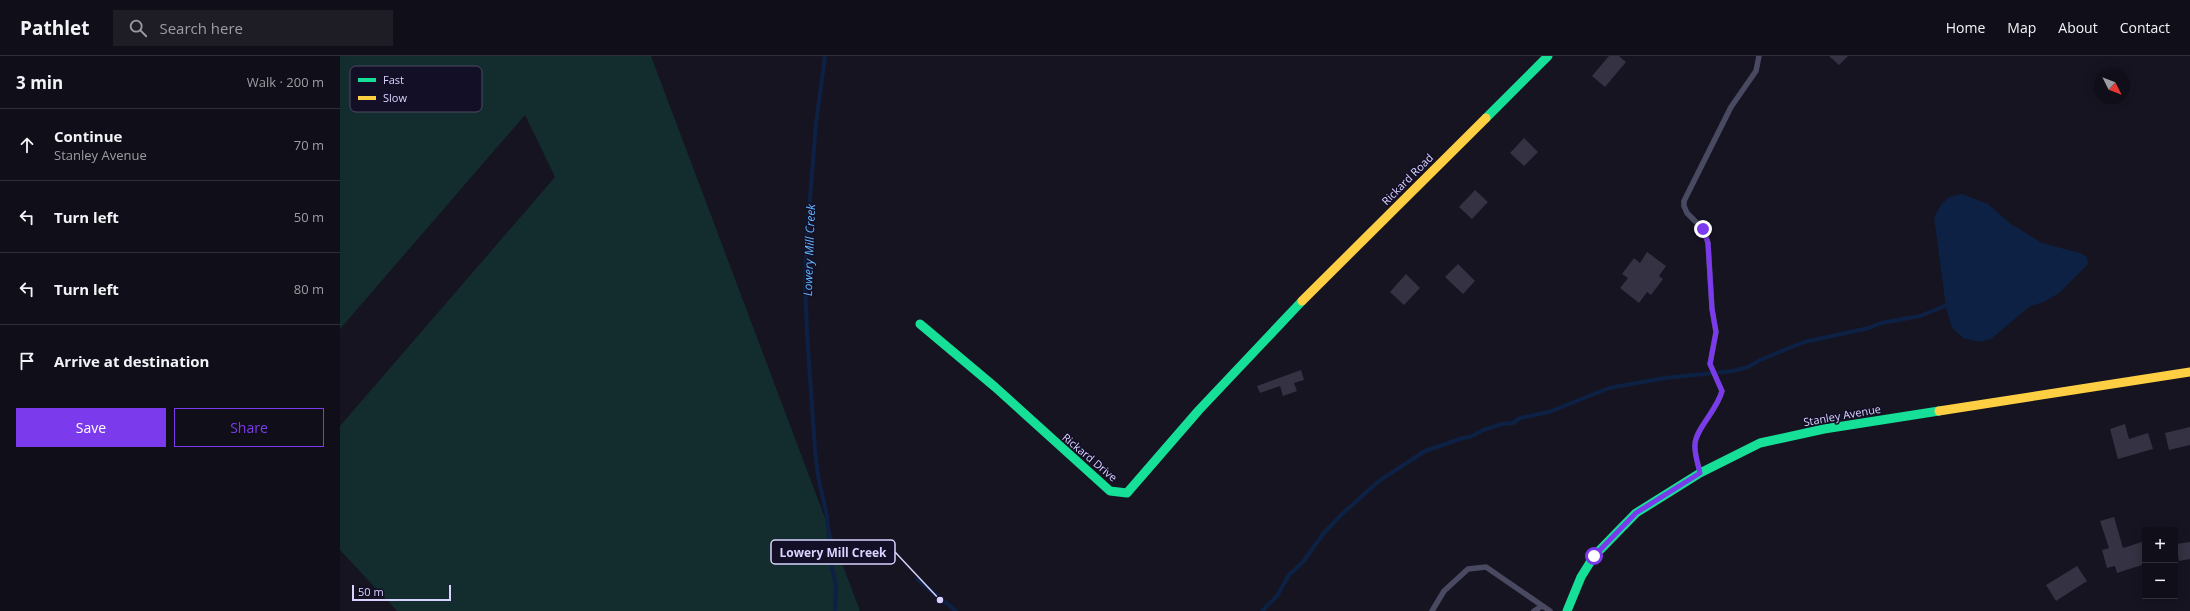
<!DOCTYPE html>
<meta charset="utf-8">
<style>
body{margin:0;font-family:"Open Sans",sans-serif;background:#1e1d26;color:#f1f3f6}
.controls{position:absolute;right:12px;bottom:12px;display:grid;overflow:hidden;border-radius:0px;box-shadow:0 2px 10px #0003}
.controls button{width:36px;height:36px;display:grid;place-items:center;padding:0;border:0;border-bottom:1px solid #302f38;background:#100f19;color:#f1f3f6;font:20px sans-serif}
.compass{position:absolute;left:1754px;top:12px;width:36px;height:36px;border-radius:50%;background:#100f19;box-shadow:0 2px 10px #0003;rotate:132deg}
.scale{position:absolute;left:12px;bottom:10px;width:99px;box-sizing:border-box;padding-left:4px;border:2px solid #d9d4ff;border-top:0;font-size:11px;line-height:14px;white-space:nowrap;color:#d9d4ff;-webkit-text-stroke:3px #130f26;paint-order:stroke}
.stop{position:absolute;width:12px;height:12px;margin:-9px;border:3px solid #7c3aed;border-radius:50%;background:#fff}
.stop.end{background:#7c3aed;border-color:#fff;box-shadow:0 1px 4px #0008}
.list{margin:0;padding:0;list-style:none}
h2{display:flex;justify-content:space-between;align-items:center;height:52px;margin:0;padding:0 16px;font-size:17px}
h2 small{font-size:13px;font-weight:400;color:#9c9ca2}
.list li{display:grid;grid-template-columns:26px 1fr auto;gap:12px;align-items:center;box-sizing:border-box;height:72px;padding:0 16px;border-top:1px solid #302f38}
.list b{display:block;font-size:15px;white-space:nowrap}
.list p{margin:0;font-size:13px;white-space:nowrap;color:#9c9ca2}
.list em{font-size:13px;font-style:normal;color:#9c9ca2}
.actions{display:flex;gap:8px;padding:12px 16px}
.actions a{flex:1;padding:9px 0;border:1px solid #7c3aed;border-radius:0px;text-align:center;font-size:14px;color:#7c3aed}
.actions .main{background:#7c3aed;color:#fff}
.icon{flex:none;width:22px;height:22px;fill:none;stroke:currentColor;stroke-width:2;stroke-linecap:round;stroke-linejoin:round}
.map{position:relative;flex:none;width:1850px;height:555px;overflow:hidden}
header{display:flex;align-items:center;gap:24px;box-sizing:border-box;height:56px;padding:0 20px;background:#100f19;border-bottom:1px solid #302f38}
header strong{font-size:19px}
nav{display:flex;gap:22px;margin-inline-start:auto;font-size:14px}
.search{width:280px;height:36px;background:#1e1d26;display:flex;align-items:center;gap:10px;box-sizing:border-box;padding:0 14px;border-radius:0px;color:#9c9ca2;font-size:15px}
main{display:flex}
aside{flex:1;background:#100f19}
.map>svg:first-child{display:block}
.green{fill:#132c2d}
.water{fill:#0d2144}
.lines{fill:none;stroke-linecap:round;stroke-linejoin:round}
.stream{stroke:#0d2144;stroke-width:4}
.building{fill:#343243}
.lane{stroke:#4a4962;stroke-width:5.5}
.fast{stroke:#16e098;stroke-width:9}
.slow{stroke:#ffcf43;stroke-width:9}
.route{stroke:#7c3aed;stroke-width:5}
.labels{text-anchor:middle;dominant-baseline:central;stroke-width:3;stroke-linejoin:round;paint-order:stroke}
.street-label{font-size:11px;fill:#d9d4ff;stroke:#130f26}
.water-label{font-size:12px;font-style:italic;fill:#62b6ff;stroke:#130f26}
.key{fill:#130f26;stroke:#4e4a67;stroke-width:1}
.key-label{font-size:11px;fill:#d9d4ff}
.leader{fill:none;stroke:#d9d4ff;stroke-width:1.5}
.callout-dot{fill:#d9d4ff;stroke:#130f26;stroke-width:1.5}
.callout{fill:#130f26;stroke:#d9d4ff;stroke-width:1.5}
.callout-label{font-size:12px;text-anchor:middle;font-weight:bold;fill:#d9d4ff}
</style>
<header>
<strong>Pathlet</strong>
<div class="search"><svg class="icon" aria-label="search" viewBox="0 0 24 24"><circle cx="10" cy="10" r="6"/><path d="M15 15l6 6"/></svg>Search here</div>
<nav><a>Home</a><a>Map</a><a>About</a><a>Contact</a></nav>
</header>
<main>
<aside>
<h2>3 min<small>Walk · 200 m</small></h2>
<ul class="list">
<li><svg class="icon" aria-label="ahead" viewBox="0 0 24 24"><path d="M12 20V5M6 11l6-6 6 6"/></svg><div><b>Continue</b><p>Stanley Avenue</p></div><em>70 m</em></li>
<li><svg class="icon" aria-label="left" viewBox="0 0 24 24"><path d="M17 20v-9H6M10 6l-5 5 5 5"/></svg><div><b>Turn left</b></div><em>50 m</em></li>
<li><svg class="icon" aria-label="left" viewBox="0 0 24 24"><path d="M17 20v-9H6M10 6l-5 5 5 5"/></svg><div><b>Turn left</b></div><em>80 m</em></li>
<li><svg class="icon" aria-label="arrive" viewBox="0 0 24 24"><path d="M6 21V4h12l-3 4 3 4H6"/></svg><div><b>Arrive at destination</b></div></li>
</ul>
<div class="actions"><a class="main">Save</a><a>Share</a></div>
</aside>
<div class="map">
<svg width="1850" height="555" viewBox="0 0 1850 555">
<rect width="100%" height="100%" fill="#161421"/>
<!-- green -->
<path class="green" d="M0,0H311L520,555H57L0,494V370L215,121L185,59L0,273Z"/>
<!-- water -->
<path class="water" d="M1622,138L1648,148L1671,168L1702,187L1740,197L1747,201L1748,208L1719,237L1704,246L1690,250L1651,283L1639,286L1623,282L1612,272L1606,251L1594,161L1601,149L1609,141Z"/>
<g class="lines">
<!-- stream -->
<path class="stream" d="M485,0L476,67L467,180L465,226L467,277L475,394L478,420L487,460L492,512L496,529L495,555
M577,523L616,555
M922,555L937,540L949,519L963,506L983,478L1003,457L1039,425L1085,395L1123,382L1130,381L1143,374L1162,368L1173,367L1180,362L1209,356L1269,332L1325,322L1393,315L1408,311L1420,304L1464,286L1529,272L1541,267L1580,260L1610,248"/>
</g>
<!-- building -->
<path class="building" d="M1269,0H1279L1286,6L1265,31L1252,20Z
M1489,0H1508L1499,9Z
M1184,82L1198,96L1184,110L1170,97Z
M1135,134L1148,146L1132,163L1119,151Z
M1307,196L1326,210L1319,220L1323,223L1311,239L1307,236L1299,247L1280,232L1288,222L1282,218L1294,202L1300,207Z
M1118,208L1135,225L1123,238L1105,221Z
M1066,218L1080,232L1064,249L1050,236Z
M961,314L964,324L954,327L957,335L943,340L940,330L920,337L917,330Z
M1785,368L1789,383L1808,377L1813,393L1778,403L1770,373Z
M1850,371V389L1829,394L1825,377Z
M1774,461L1783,492L1805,485V508L1777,517L1775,510L1767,512L1762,494L1769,492L1760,465Z
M1850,486V503L1839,505L1836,488Z
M1737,510L1747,525L1716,545L1706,529Z"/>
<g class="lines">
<!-- lane -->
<path class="lane" d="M1360,416C1358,408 1354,397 1355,388C1356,372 1377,355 1382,335L1370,308L1376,276L1372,253L1368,187L1363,173L1347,157L1344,150V145L1391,51L1416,15L1419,0
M1092,555L1104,535L1128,513L1146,511L1210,555
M1194,555L1202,550"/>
<!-- fast -->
<path class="fast" d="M1146,62L1208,0
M580,268L655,331L770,435L787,437L859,354L962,245
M1227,555L1241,521L1254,500L1296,457L1360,417L1420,387L1484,373L1599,355"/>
<!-- slow -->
<path class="slow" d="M962,245L1146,62
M1599,355L1850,316"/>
</g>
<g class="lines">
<!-- route -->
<path class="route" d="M1254,500L1296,457L1360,417C1358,408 1354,397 1355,388C1356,373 1377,354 1382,335L1370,308L1376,276L1372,253L1368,187L1363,173"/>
</g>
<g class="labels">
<!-- street labels -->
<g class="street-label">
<text transform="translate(1067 123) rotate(-45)">Rickard Road</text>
<text transform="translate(1502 359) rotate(-10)">Stanley Avenue</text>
<text transform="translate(750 401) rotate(40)">Rickard Drive</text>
</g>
<!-- water labels -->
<g class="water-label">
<text transform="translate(469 194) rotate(-88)">Lowery Mill Creek</text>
</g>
</g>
<!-- legend -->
<rect x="10" y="10" width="132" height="46" rx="6" class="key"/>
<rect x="18" y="22" width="18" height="4" fill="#16e098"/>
<rect x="18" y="40" width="18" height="4" fill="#ffcf43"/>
<g class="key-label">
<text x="43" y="28">Fast</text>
<text x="43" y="46">Slow</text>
</g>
<!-- callouts -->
<path class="leader" d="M600 544L555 496"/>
<circle class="callout-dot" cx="600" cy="544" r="4"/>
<rect class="callout" x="431" y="484" width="124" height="24" rx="4"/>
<g class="callout-label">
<text x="493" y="501">Lowery Mill Creek</text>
</g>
</svg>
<div class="controls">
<button>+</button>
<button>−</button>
</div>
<svg class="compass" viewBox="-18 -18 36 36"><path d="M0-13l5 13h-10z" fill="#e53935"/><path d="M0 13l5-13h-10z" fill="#9c9ca2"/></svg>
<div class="scale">50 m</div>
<div class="stop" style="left:1254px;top:500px"></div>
<div class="stop end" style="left:1363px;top:173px"></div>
</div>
</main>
